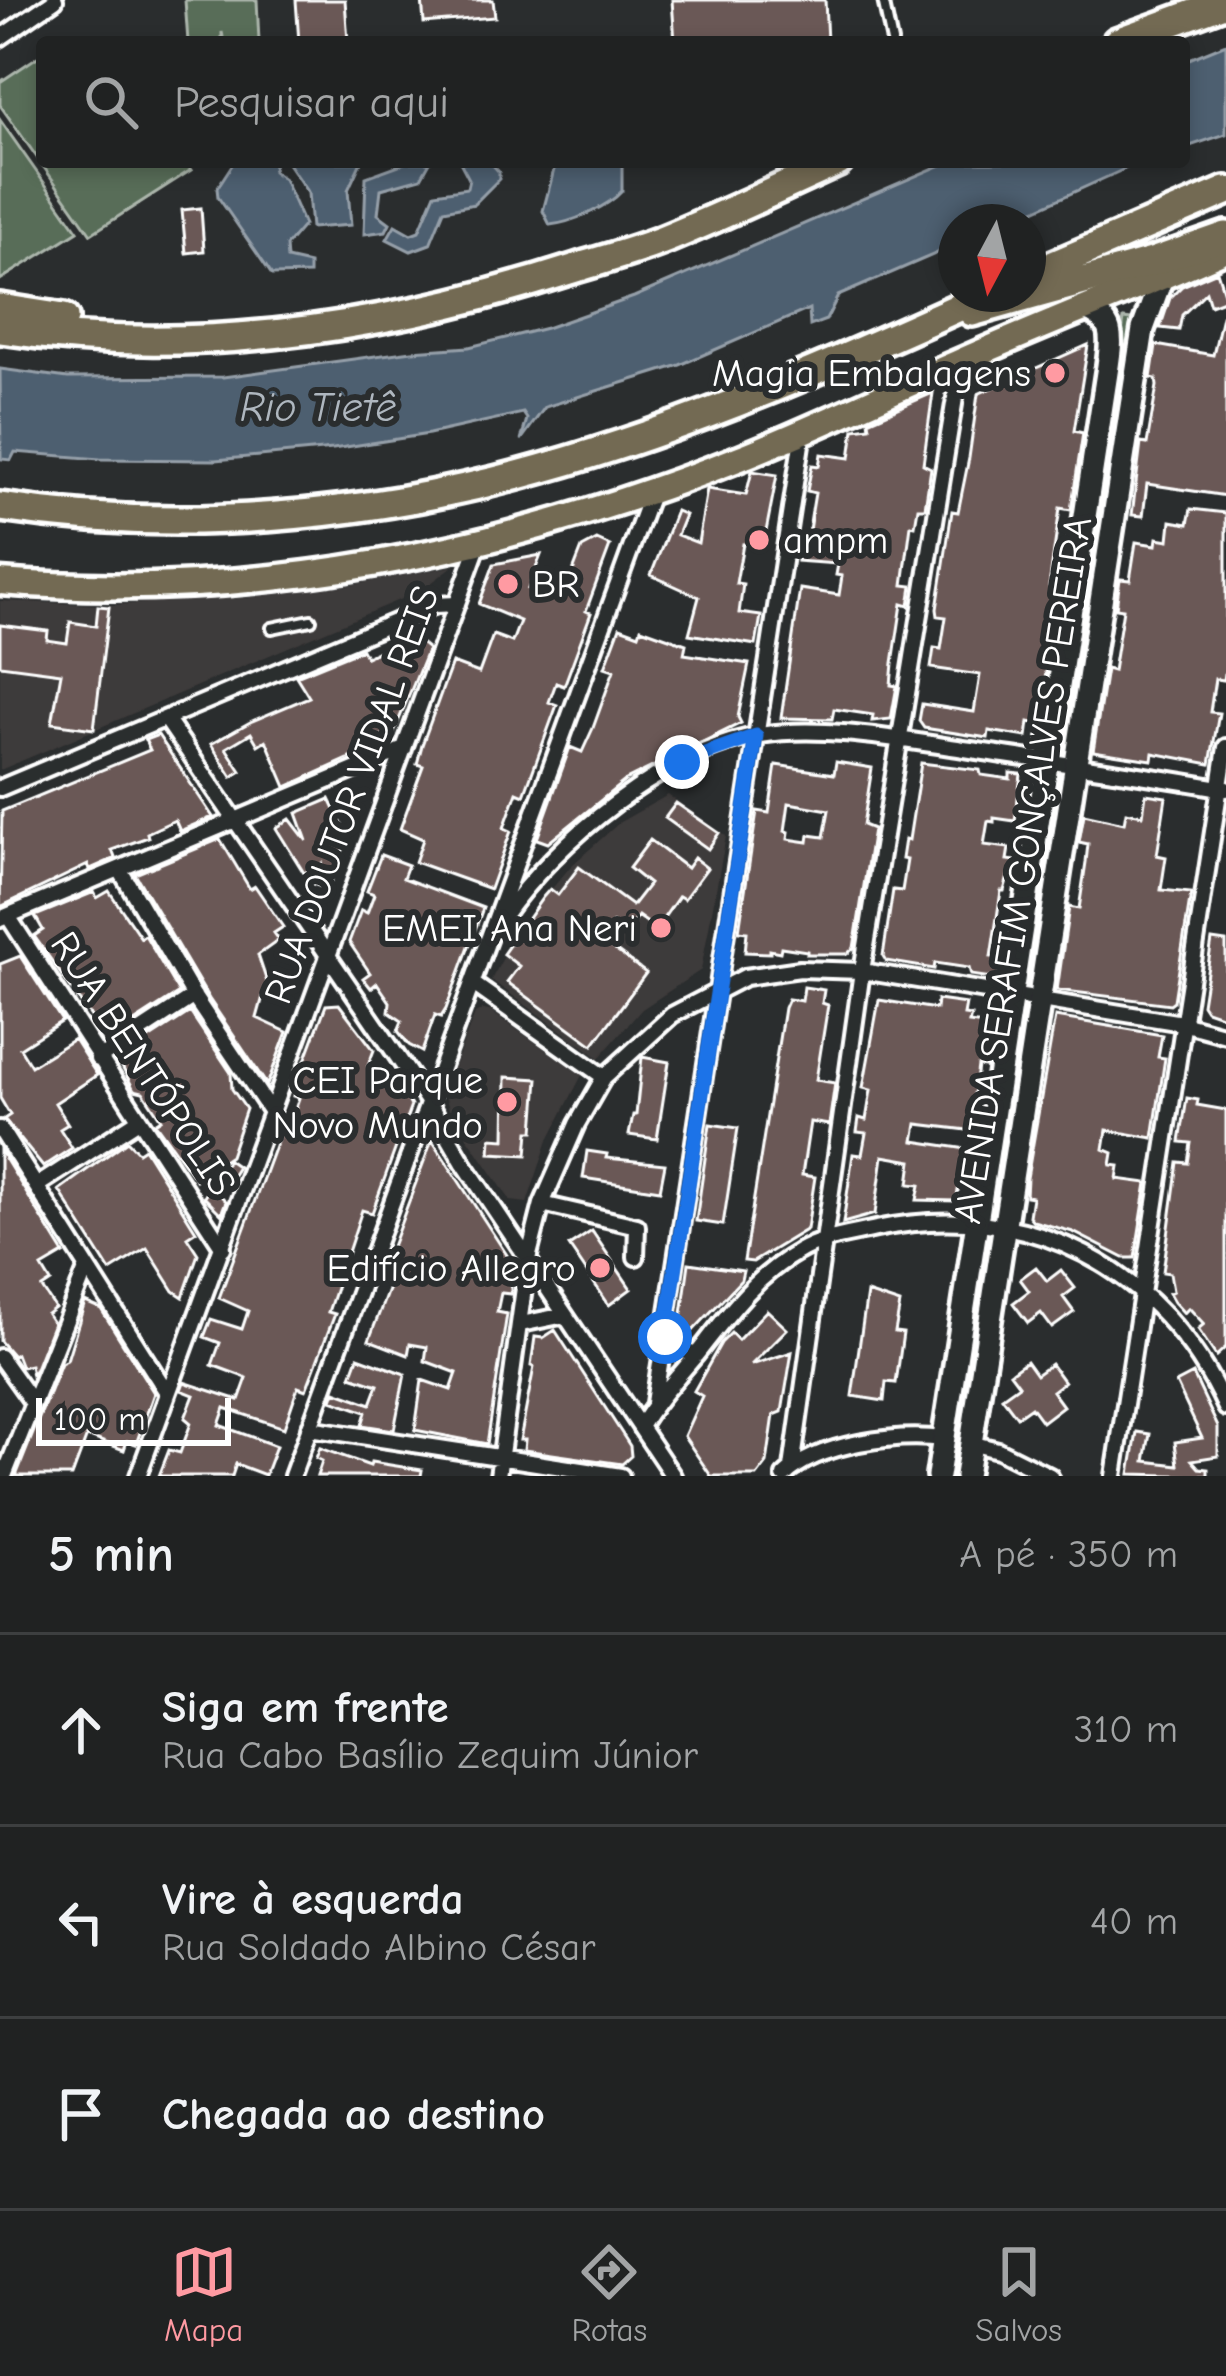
<!DOCTYPE html>
<html lang="pt">
<meta charset="utf-8">
<style>
body{margin:0;font-family:"Comic Neue",sans-serif;background:#2d2f2f;color:#f1f3f6}
.compass{position:absolute;left:938px;top:204px;width:108px;height:108px;border-radius:50%;background:#202222;box-shadow:0 6px 18px #0003;rotate:187deg}
.scale{position:absolute;left:36px;bottom:30px;width:195px;box-sizing:border-box;padding-left:12px;border:6px solid #fff;border-top:0;font-size:33px;line-height:42px;white-space:nowrap;color:#fff;-webkit-text-stroke:9px #2a2d2e;paint-order:stroke}
.stop{position:absolute;width:36px;height:36px;margin:-27px;border:9px solid #1a73e8;border-radius:50%;background:#fff}
.stop.end{background:#1a73e8;border-color:#fff;box-shadow:0 3px 12px #0008}
.list{margin:0;padding:0;list-style:none}
h2{display:flex;justify-content:space-between;align-items:center;height:156px;margin:0;padding:0 48px;font-size:51px}
h2 small{font-size:39px;font-weight:400;color:#a2a4a5}
.list li{display:grid;grid-template-columns:78px 1fr auto;gap:36px;align-items:center;box-sizing:border-box;height:192px;padding:0 48px;border-top:3px solid #3d3f40}
.list b{display:block;font-size:45px;white-space:nowrap}
.list p{margin:0;font-size:39px;white-space:nowrap;color:#a2a4a5}
.list em{font-size:39px;font-style:normal;color:#a2a4a5}
.icon{flex:none;width:66px;height:66px;fill:none;stroke:currentColor;stroke-width:2;stroke-linecap:round;stroke-linejoin:round}
.map{position:relative;flex:none;width:1226px;height:1476px;overflow:hidden}
.search{position:absolute;background:#202222;box-shadow:0 6px 18px #0003;left:36px;right:36px;top:36px;height:132px;display:flex;align-items:center;gap:30px;box-sizing:border-box;padding:0 42px;border-radius:12px;color:#a2a4a5;font-size:45px}
.sheet{height:732px;background:#202222}
nav{display:flex;justify-content:space-around;align-items:center;box-sizing:border-box;height:168px;border-top:3px solid #3d3f40;background:#202222;font-size:33px;color:#a2a4a5}
nav a{display:grid;justify-items:center;gap:6px}
nav .on{color:#ff9aa2}
.map>svg:first-child{display:block}
.built{fill:#3e3a3a}
.green{fill:#586d59;stroke:#acb6ac;stroke-width:3}
.water{fill:#4e5f70;stroke:#959fa9;stroke-width:3}
.building{fill:#6b5956;stroke:#fff;stroke-width:3;fill-rule:evenodd}
.lines{fill:none;stroke-linecap:round;stroke-linejoin:round}
.service-casing{stroke:#fff;stroke-width:16}
.minor-casing{stroke:#fff;stroke-width:22}
.secondary-casing{stroke:#fff;stroke-width:30}
.trunk-casing{stroke:#fff;stroke-width:33}
.motorway-casing{stroke:#fff;stroke-width:36}
.service{stroke:#2a2d2e;stroke-width:8}
.minor{stroke:#2a2d2e;stroke-width:14}
.secondary{stroke:#2a2d2e;stroke-width:21}
.trunk{stroke:#736b52;stroke-width:24}
.motorway{stroke:#736b52;stroke-width:27}
.route{stroke:#1a73e8;stroke-width:15}
.poi-dot{fill:#ff9aa2;stroke:#2a2d2e;stroke-width:4.5}
.labels{text-anchor:middle;dominant-baseline:central;stroke-width:12;stroke-linejoin:round;paint-order:stroke}
.poi-label{font-size:39px;fill:#fff;stroke:#2a2d2e;text-anchor:end}
.street-label{font-size:39px;fill:#fff;stroke:#2a2d2e}
.water-label{font-size:42px;font-style:italic;fill:#afb7bf;stroke:#2a2d2e}
</style>
<div class="map">
<svg width="1226" height="1476" viewBox="0 0 1226 1476">
<rect width="100%" height="100%" fill="#2a2d2e"/>
<filter id="ink" filterUnits="userSpaceOnUse"><feTurbulence type="fractalNoise" baseFrequency=".00833" numOctaves="2"/><feDisplacementMap in="SourceGraphic" scale="24" xChannelSelector="R" yChannelSelector="G"/><feConvolveMatrix kernelMatrix="1 2 1 2 8 2 1 2 1" color-interpolation-filters="sRGB"/></filter>
<g filter="url(#ink)">
<!-- built -->
<path class="built" d="M453,566L422,590L0,770V601L108,605L244,598L350,585Z
M668,795L726,836L701,970L642,1009L599,1058L491,980L521,925L571,866L620,822Z
M482,1010L490,1011L582,1075L547,1143L527,1203L511,1201L450,1112L444,1092L475,1014Z"/>
<!-- green -->
<path class="green" d="M185,0H257L259,42H224L222,32V42H188Z
M42,54V162H185L191,170L91,234L0,105V82Z
M0,120L78,231L0,280Z
M1124,319L1132,320L1068,748L1061,747Z
M983,1244L990,1245L957,1476H949Z"/>
<!-- water -->
<path class="water" d="M1226,44V134L1184,148V61Z
M234,162H274L273,171L284,179L304,225L286,246L287,259L309,264V274L272,275L218,197L217,188Z
M287,162H361L348,190L351,225L311,228L308,193Z
M407,162H430L421,178L381,189L378,214L390,223L386,231L364,234L366,177Z
M460,162H490L499,172V179L474,204L444,210L430,244L411,251L387,239L395,225L411,234L419,231L435,193L467,188L469,179Z
M556,162H622V191C608,207 571,223 550,225L543,211Z
M948,162H1140L1008,222H956V245L838,296L826,320L810,326L809,309L680,365L545,407L521,440L527,419L523,413L429,434L333,449L216,460L100,459L15,452L11,460L1,459L0,369L68,378L223,377L412,351L469,347L546,328L634,297Z"/>
<!-- building -->
<path class="building" d="M296,0H345L348,42H299Z
M422,0H493L495,17L424,23Z
M672,0H825L827,42H675Z
M201,208L204,251L186,253L182,210Z
M1217,271L1226,299L1210,305L1206,292L1182,315L1179,330L1160,328L1170,298L1182,286Z
M1222,316L1226,317V496L1147,484L1143,516L1132,515L1141,443L1147,444L1157,386L1156,379L1151,378L1156,345L1213,355Z
M1088,345L1074,431L1083,433L1071,510L1060,508L1049,586L1059,588L1038,724L1029,722L1027,737L989,731L988,738L924,728L919,721L922,704L974,712L980,675L931,668L934,648L941,649L946,617L938,616L937,609L952,511L958,512L969,458L978,394Z
M933,393L923,464L931,468L925,508H918L915,526L911,525L903,585L912,586L909,606L902,604L893,663L891,685L897,686L891,719L872,721L873,715L834,709L832,719L781,718L800,589L839,595L842,576L836,575L838,564L797,561L799,549L806,550L812,511L815,493L807,491L812,465L819,466L821,454L850,458L854,429L870,427L869,421Z
M752,471L777,475L763,547L743,544L736,583L743,584L739,613L761,616L756,645L689,634L699,597L651,575L676,511L685,515L677,535L698,543L707,489L746,495Z
M1191,509L1226,513V667L1224,680L1215,679L1210,712L1219,713L1210,764L1153,753L1152,760L1093,751L1106,669L1113,671L1123,609L1116,608L1120,579L1130,580L1136,542L1156,545L1157,538L1169,540L1171,521L1188,524Z
M597,540L610,546L586,611L591,613L564,686L556,683L549,702L557,705L524,795L517,792L504,828L511,831L490,889L415,862L423,839L400,829L423,766L417,764L422,745L452,663L479,673L493,635L512,642L520,621L479,604L494,564L541,555L528,589L561,602L582,548Z
M98,606L109,607L94,729L52,723L61,673L0,665V625L48,631L47,640L67,643L70,622L96,626Z
M620,627L639,634L641,628L686,644L684,654L749,664L738,717L741,723L626,780L548,843L537,839L570,747L582,752L593,728L614,670L605,667Z
M412,636L428,649L394,732L366,740L368,750L286,787L266,740L258,745L251,733L226,748L241,771L232,777L211,744L252,721L309,697L296,676L362,649L366,657Z
M158,735L213,817L180,831L175,820L147,833L148,837L112,850L115,858L90,869L88,865L0,907L2,811L150,750L145,740Z
M836,762L872,768L863,825L873,829L854,948L847,954H807V951L781,947L780,952L770,950V953L745,952L747,932L739,931L755,824L757,811L769,813L776,765L834,774ZM789,803L829,810L824,837L809,835L808,842L788,839L789,832L785,831Z
M921,763L980,770L981,775L1010,779V773L1021,774L1015,821L994,818V822L988,821L984,845L1009,848L1007,860L1017,861L1015,874L1009,873L1004,891H1001L991,957L1002,958L998,979L971,975L969,968L935,963L934,969L886,961L883,956L893,890L902,891L907,860L902,859L905,839L909,840Z
M1146,794L1166,797L1157,855L1166,857L1161,890L1191,893L1174,1001L1170,1004L1057,990L1069,907L1079,909L1086,862L1088,844L1079,842L1084,814L1124,823L1126,812L1143,815Z
M330,799L348,837L328,889L313,884L321,864L304,873L276,828L290,819L307,841L297,813Z
M676,803L719,833L708,849L665,818Z
M220,839L250,889L255,886L283,927L274,933L279,940L258,955L267,982L257,1018L287,1032L267,1085L209,999L135,874Z
M650,840L687,868L694,858L707,868L684,899L679,896L656,929L638,916L626,932L613,923L600,939L646,973L593,1045L507,982L519,966L503,954L543,897L550,889L558,895L579,867L632,906L649,884L629,868Z
M381,855L408,865L403,878L483,908L446,1009L441,1017L435,1015L422,1052L409,1045L398,1031L402,1021L389,1012L390,1002L377,983L371,988L363,978L370,973L349,942L361,910L367,913L374,894L367,891Z
M109,891L141,938L145,935L179,993L114,1035L111,1031L104,1035L34,936L43,930L35,916L94,892L97,898Z
M1212,940L1226,942V1017L1206,1010L1202,1004Z
M20,956L62,1021L20,1048L31,1066L74,1039L97,1075L55,1103L68,1124L60,1129L72,1148L43,1167L4,1119L10,1115L0,1098V964Z
M804,987L824,990L822,1003L828,1005L816,1080L835,1083L829,1125L810,1122L802,1175L815,1177L807,1229L753,1262L744,1261L784,1008L788,999L802,1001Z
M879,1000L936,1009L937,1000L966,1004L964,1015L971,1016L969,1023L984,1025L980,1052L987,1053L985,1067L978,1066L972,1109H979L976,1131L917,1124L914,1141L973,1150L971,1160L964,1159L956,1201L917,1200L920,1185L909,1184L912,1161L883,1156L875,1214L843,1223L853,1154L862,1155L866,1133L857,1132L859,1118L866,1120L871,1090L863,1088Z
M339,1004L374,1050L368,1066L392,1074L411,1106L372,1213L362,1210L328,1312L335,1314L306,1390L298,1387L284,1428L225,1408L219,1425L276,1446L265,1475L236,1464L232,1476H159L169,1450L180,1453L191,1423L185,1418L194,1395L181,1390L184,1382L239,1400L247,1378L212,1365L220,1343L204,1337L211,1319L242,1329L248,1311L219,1298L286,1116L292,1118L299,1098L293,1096L295,1087L326,1005Z
M190,1012L231,1073L232,1089L246,1109L230,1156L196,1180L155,1123L161,1119L143,1092L134,1090L118,1059Z
M1055,1017L1162,1035L1158,1057L1165,1058L1153,1138L1107,1130L1104,1149L1113,1153L1111,1165L1119,1166L1117,1179L1147,1183L1135,1258H1124L1073,1232L1033,1221L1029,1216L1032,1197L1026,1196L1027,1178Z
M642,1057L669,1062L657,1139L629,1135L633,1115H636Z
M506,1077L538,1079L534,1131H529L527,1155L490,1153L491,1138L505,1139Z
M1187,1098L1198,1100L1197,1105L1226,1110V1347L1216,1356L1198,1329L1204,1324L1189,1308L1184,1313L1174,1302L1169,1293L1173,1291L1170,1273L1163,1272L1178,1162L1188,1163L1191,1143L1180,1142Z
M710,1124L738,1128L723,1225L696,1221Z
M432,1140L507,1255L511,1274V1294L501,1293L497,1312L507,1314L487,1444L415,1430L422,1380L451,1390L457,1373L425,1361L427,1347L410,1344L408,1355L369,1340L390,1285L379,1281Z
M127,1141L138,1152L144,1148L196,1231L187,1237L198,1254L183,1297L174,1291L147,1248L110,1271L59,1190Z
M0,1150L64,1254L42,1267L51,1282L42,1288L55,1308L47,1314L53,1323L32,1376L30,1365L21,1367L16,1354L13,1356L0,1341Z
M587,1151L607,1154L606,1158L665,1164L660,1190L583,1178Z
M228,1160L238,1167L220,1195L226,1201L221,1214L204,1197Z
M592,1231L631,1289L609,1305L569,1246Z
M689,1263L743,1271L741,1280L688,1336L680,1328Z
M1036,1267L1047,1281L1061,1270L1075,1288L1063,1297L1074,1312L1052,1328L1041,1313L1028,1323L1013,1303L1029,1291L1020,1279Z
M867,1293L900,1304L895,1332L903,1333L896,1383L886,1382L884,1401L852,1396Z
M85,1302L101,1309L154,1393L136,1444L127,1441L124,1450L87,1436L72,1476H16L61,1363L67,1360Z
M767,1310L787,1329L751,1365L792,1352L782,1412L774,1415L767,1463L757,1476H711L684,1436L702,1396L694,1391L721,1343L731,1333L738,1340Z
M555,1330L630,1446L631,1456L622,1464L524,1450L525,1440H520L534,1367L531,1366L535,1337L543,1338Z
M358,1357L405,1374L394,1430L362,1425L366,1412L332,1400L335,1391L371,1404L378,1385L351,1376Z
M1026,1361L1036,1375L1051,1364L1064,1382L1052,1391L1063,1406L1042,1422L1031,1407L1017,1417L1002,1397L1019,1385L1010,1373Z
M1193,1374L1218,1427V1456L1192,1460L1199,1468L1208,1469V1476L1130,1474L1137,1432L1150,1434L1145,1461L1178,1465L1175,1442L1202,1438L1176,1383Z
M320,1448L370,1466L371,1462L422,1470L421,1476H317L322,1461L316,1458Z"/>
<g class="lines">
<!-- service casing -->
<g class="service-casing">
<path id="service" d="M883,0L892,42
M272,628L311,620"/>
</g>
<!-- minor casing -->
<g class="minor-casing">
<path id="minor" d="M0,38L55,0
M166,719L427,1100L463,1162L673,1476
M0,788L435,605L457,604
M120,870L196,1000L271,1112
M8,916L223,1248
M503,917C557,840 665,751 760,735C824,724 907,741 971,750C1056,763 1142,774 1226,789
M0,919L404,749
M472,983L604,1077
M98,1059L194,996
M0,1129L168,1394
M38,1185L137,1121
M542,1204L637,1226L636,1257
M521,1324L565,1315
M665,1338L678,1349L696,1355
M0,1357L32,1402
M654,1403L803,431
M640,1427C656,1400 676,1379 696,1355C726,1317 754,1277 798,1252C821,1238 850,1235 876,1229C1028,1197 1163,1268 1226,1408
M309,1428L621,1476
M970,1443L998,1450L1050,1476
M792,1468L862,971L961,361
M4,1476L87,1267
M138,1476L479,543
M292,1476L652,491
M498,1476L528,1259L542,1204L577,1124L604,1077L672,1015L745,977L800,969L862,971L1182,1023L1226,1035
M784,1476C817,1443 899,1433 943,1439
M1114,1476L1226,747"/>
</g>
<!-- secondary casing -->
<g class="secondary-casing">
<path id="secondary" d="M938,1476L1108,366C1112,338 1115,319 1084,309
M966,1476L1143,329L1162,277"/>
</g>
<!-- trunk casing -->
<g class="trunk-casing">
<path id="trunk" d="M0,582C259,602 500,553 740,458C813,429 885,394 957,363C1046,323 1137,289 1226,249"/>
</g>
<!-- motorway casing -->
<g class="motorway-casing">
<path id="motorway" d="M1117,42L1226,2
M1028,276L1226,191
M0,308L64,318
M972,312L1152,262L1226,236
M0,329C194,358 391,328 576,268C605,259 635,251 663,240C722,216 780,188 838,162
M0,507C177,534 367,518 540,469C694,426 843,360 988,294"/>
</g>
<!-- service -->
<use href="#service" class="service"/>
<!-- minor -->
<use href="#minor" class="minor"/>
<!-- secondary -->
<use href="#secondary" class="secondary"/>
<!-- trunk -->
<use href="#trunk" class="trunk"/>
<!-- motorway -->
<use href="#motorway" class="motorway"/>
</g>
</g>
<g class="lines" filter="url(#ink)">
<!-- route -->
<path class="route" d="M665,1337L756,736L682,762"/>
</g>
<!-- markers -->
<g class="poi-dot">
<circle cx="1055" cy="373" r="12"/>
<circle cx="759" cy="540" r="12"/>
<circle cx="508" cy="584" r="12"/>
<circle cx="661" cy="928" r="12"/>
<circle cx="507" cy="1102" r="12"/>
<circle cx="600" cy="1268" r="12"/>
</g>
<g class="labels">
<!-- poi labels -->
<g class="poi-label">
<text x="1031" y="373">Magia Embalagens</text>
<text x="783" y="540" text-anchor="start">ampm</text>
<text x="532" y="584" text-anchor="start">BR</text>
<text x="637" y="928">EMEI Ana Neri</text>
<text x="483" y="1080">CEI Parque<tspan x="483" dy="45">Novo Mundo</tspan></text>
<text x="576" y="1268">Edifício Allegro</text>
</g>
<!-- street labels -->
<g class="street-label">
<text transform="translate(352 795) rotate(-70)">RUA DOUTOR VIDAL REIS</text>
<text transform="translate(1023 870) rotate(-81)">AVENIDA SERAFIM GONÇALVES PEREIRA</text>
<text transform="translate(143 1064) rotate(57)">RUA BENTÓPOLIS</text>
</g>
<!-- water labels -->
<g class="water-label">
<text x="318" y="407">Rio Tietê</text>
</g>
</g>
</svg>
<svg class="compass" viewBox="-18 -18 36 36"><path d="M0-13l5 13h-10z" fill="#e53935"/><path d="M0 13l5-13h-10z" fill="#a2a4a5"/></svg>
<div class="scale">100 m</div>
<div class="stop" style="left:665px;top:1337px"></div>
<div class="stop end" style="left:682px;top:762px"></div>
<div class="search"><svg class="icon" aria-label="search" viewBox="0 0 24 24"><circle cx="10" cy="10" r="6"/><path d="M15 15l6 6"/></svg>Pesquisar aqui</div>
</div>
<section class="sheet">
<h2>5 min<small>A pé · 350 m</small></h2>
<ul class="list">
<li><svg class="icon" aria-label="ahead" viewBox="0 0 24 24"><path d="M12 20V5M6 11l6-6 6 6"/></svg><div><b>Siga em frente</b><p>Rua Cabo Basílio Zequim Júnior</p></div><em>310 m</em></li>
<li><svg class="icon" aria-label="left" viewBox="0 0 24 24"><path d="M17 20v-9H6M10 6l-5 5 5 5"/></svg><div><b>Vire à esquerda</b><p>Rua Soldado Albino César</p></div><em>40 m</em></li>
<li><svg class="icon" aria-label="arrive" viewBox="0 0 24 24"><path d="M6 21V4h12l-3 4 3 4H6"/></svg><div><b>Chegada ao destino</b></div></li>
</ul>
</section>
<nav>
<a class="on"><svg class="icon" aria-label="map" viewBox="0 0 24 24"><path d="M3 6l6-2 6 2 6-2v14l-6 2-6-2-6 2zM9 4v14M15 6v14"/></svg>Mapa</a>
<a><svg class="icon" aria-label="directions" viewBox="0 0 24 24"><path d="M12 3l9 9-9 9-9-9zM9 14v-3h6M13 9l2 2-2 2"/></svg>Rotas</a>
<a><svg class="icon" aria-label="saved" viewBox="0 0 24 24"><path d="M7 4h10v16l-5-4-5 4z"/></svg>Salvos</a>
</nav>
